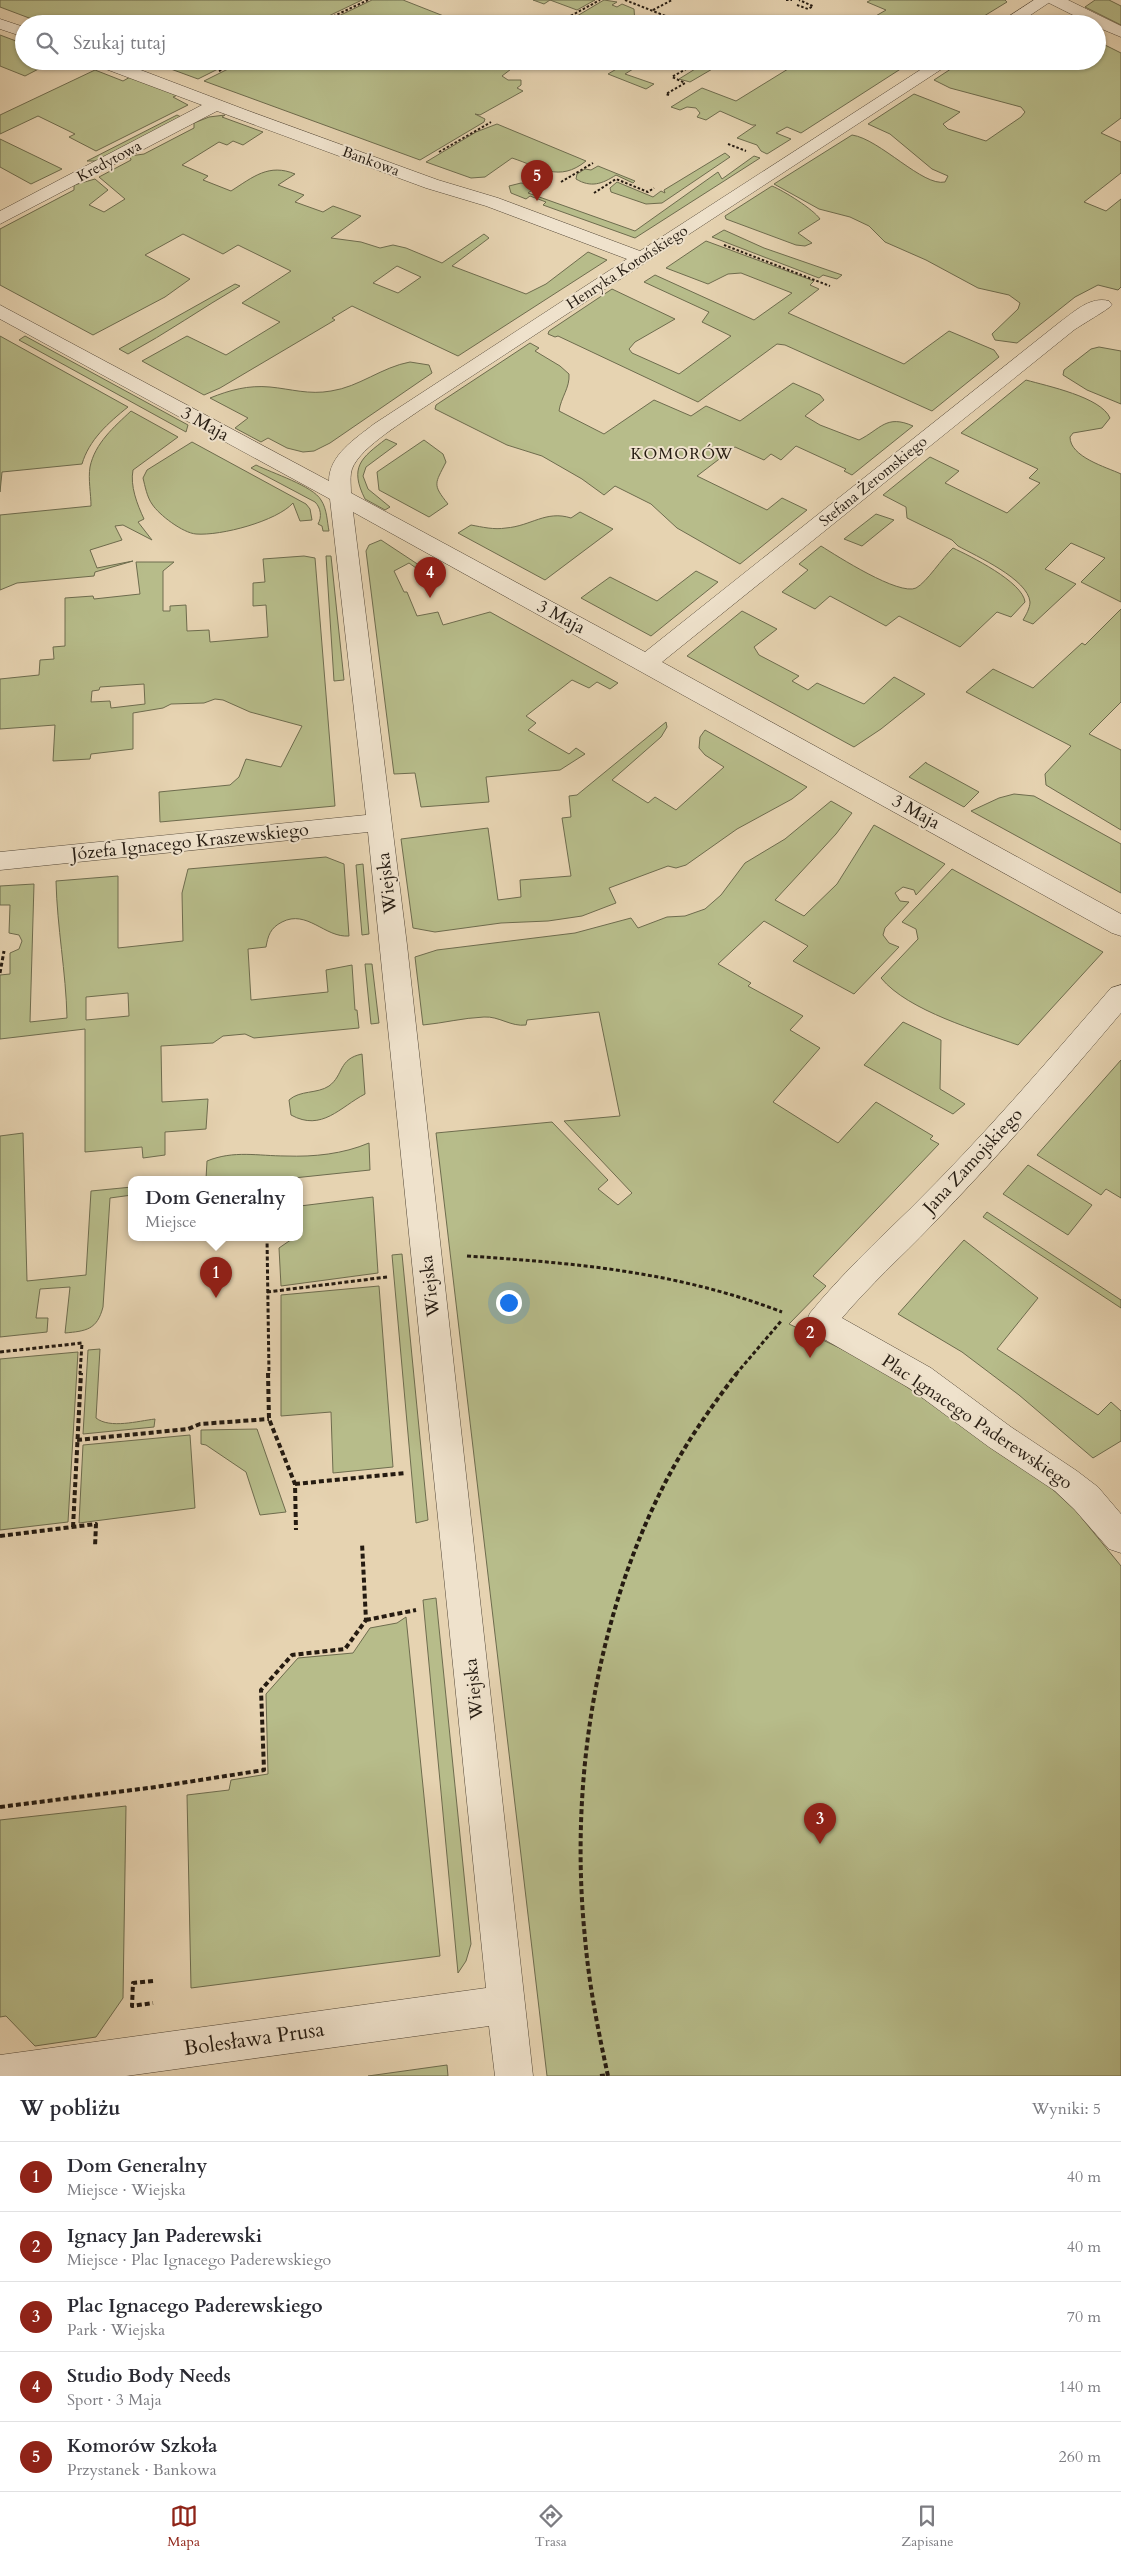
<!DOCTYPE html>
<html lang="pl">
<meta charset="utf-8">
<style>
body{margin:0;font-family:Cardo,serif;background:#f7f7f7;color:#2b2b33}
.you{position:absolute;left:508px;top:1302px;width:18px;height:18px;margin:-12px;border:4px solid #fff;border-radius:50%;background:#1a73e8;box-shadow:0 0 0 8px #1a73e833}
.badge{display:grid;place-items:center;width:32px;height:32px;border-radius:50%;background:#8f2418;color:#fff;font-size:16px;font-weight:700}
.pin{position:absolute;translate:-50% -41px;filter:drop-shadow(0 1px 2px #0008)}
.pin::after{content:'';position:absolute;top:26px;width:18px;height:15px;background:inherit;clip-path:polygon(0 0,100% 0,50% 100%)}
.popup{position:absolute;left:128px;top:1176px;width:175px;height:65px;box-sizing:border-box;display:grid;place-content:center;border-radius:10px;background:#fff;filter:drop-shadow(0 1px 4px #0005);font-size:16px;white-space:nowrap;color:#7c7c81}
.popup b{font-size:19px;color:#2b2b33}
.popup::after{content:'';position:absolute;left:50%;top:100%;margin-left:-10px;border:10px solid transparent;border-top-color:#fff}
.list{margin:0;padding:0;list-style:none}
h2{display:flex;justify-content:space-between;align-items:center;height:65px;margin:0;padding:0 20px;font-size:21px}
h2 small{font-size:16px;font-weight:400;color:#7c7c81}
.list li{display:grid;grid-template-columns:32px 1fr auto;gap:15px;align-items:center;box-sizing:border-box;height:70px;padding:0 20px;border-top:1px solid #e1e1e2}
.list b{display:block;font-size:19px;white-space:nowrap}
.list p{margin:0;font-size:16px;white-space:nowrap;color:#7c7c81}
.list em{font-size:16px;font-style:normal;color:#7c7c81}
.icon{flex:none;width:28px;height:28px;fill:none;stroke:currentColor;stroke-width:2;stroke-linecap:round;stroke-linejoin:round}
.map{position:relative;flex:none;width:1121px;height:2076px;overflow:hidden}
.search{position:absolute;background:#fff;box-shadow:0 1px 4px #0004;left:15px;right:15px;top:15px;height:55px;display:flex;align-items:center;gap:12px;box-sizing:border-box;padding:0 18px;border-radius:28px;color:#7c7c81;font-size:19px}
.sheet{height:415px;background:#fff}
nav{display:flex;justify-content:space-around;align-items:center;box-sizing:border-box;height:70px;border-top:1px solid #e1e1e2;background:#fff;font-size:14px;color:#7c7c81}
nav a{display:grid;justify-items:center;gap:2px}
nav .on{color:#8f2418}
.map>svg:first-child{display:block}
.green{fill:#b7bc8a;stroke:#6e6c4e;fill-rule:evenodd}
.lines{fill:none;stroke-linecap:round;stroke-linejoin:round}
.minor-casing{stroke:#554939;stroke-width:1}
.tertiary-casing{stroke:#554939;stroke-width:1}
.path-far2{stroke:#251b11;stroke-width:2;stroke-dasharray:2.5 2;stroke-linecap:butt}
.path-far1{stroke:#251b11;stroke-width:3;stroke-dasharray:4 2.5;stroke-linecap:butt}
.path{stroke:#251b11;stroke-width:4;stroke-dasharray:5 3;stroke-linecap:butt}
.minor{fill:#efe2cc;fill-rule:evenodd}
.tertiary{fill:#efe2cc;fill-rule:evenodd}
.labels{text-anchor:middle;dominant-baseline:central;stroke-width:4;stroke-linejoin:round;paint-order:stroke}
.far-street-label{font-size:15px;fill:#251b11;stroke:#efe2cc}
.far-quarter-label{font-size:16px;letter-spacing:1px;fill:#251b11;stroke:#efe2cc}
.street-label{font-size:18px;fill:#251b11;stroke:#efe2cc}
.near-street-label{font-size:21px;fill:#251b11;stroke:#efe2cc}
</style>
<div class="map">
<svg width="1121" height="2076" viewBox="0 0 1121 2076">
<rect width="100%" height="100%" fill="#e6d3b1"/>
<filter id="stains"><feTurbulence type="fractalNoise" baseFrequency=".004" numOctaves="4"/><feColorMatrix values="0 0 0 0 .2 0 0 0 0 .09 0 0 0 0 .02 0 0 0 .5 -.17"/></filter>
<radialGradient id="worn" r=".72"><stop offset=".6" stop-color="#630" stop-opacity="0"/><stop offset="1" stop-color="#630" stop-opacity=".3"/></radialGradient>
<!-- green -->
<path class="green" d="M0,0H362L312,24H45L0,7Z
M372,0H403L464,24H322Z
M533,0H595L577,10L550,0L544,4Z
M604,0L617,2L612,5L617,7L622,4L634,9L635,23L599,24L577,16Z
M871,0H1005L1007,2L971,24H862L886,10L867,2Z
M1095,0H1109L1121,6V25L1085,7Z
M0,35L24,44V61H54L25,76L0,66Z
M1097,41L1121,53V118L1101,133L1121,142V173L1084,202L1106,211L1121,199V287L1118,290L1098,285L1075,297L1017,343L995,340L992,334L1018,309L1020,303L1009,295L978,288L926,260L885,242L869,226L850,217L819,209L774,184L852,135C880,139 923,187 945,182L948,176L932,169L890,134L868,124L914,94L960,112L943,124L948,129L986,141L1021,117L1025,112L1021,107L950,88L934,80L963,61H1097Z
M149,61H234L198,79Z
M244,61L260,65L264,62L262,61H517L511,65L515,66L502,76L508,80H521V85L517,88L523,91L480,115L475,114L485,119L484,122L420,160L204,81Z
M630,61H646L625,74L654,84L646,89L608,74Z
M708,61H726L690,82L679,79Z
M801,61H913L801,133L787,127L776,133L791,139L767,154L761,151L757,145L737,138L756,125H752L720,111L706,120L697,117L700,113L696,108L687,107L680,110L671,107L702,88L736,101Z
M95,70L123,81L132,76L180,94L173,97L188,105L96,151L69,137L75,134L38,116L0,134V115Z
M177,115L181,117L97,161H87Z
M225,115L222,117L263,132L243,145L233,141L227,145L219,142L182,165L208,176L203,180L231,191C253,177 269,163 295,174L278,185L304,195L295,202L323,212L333,206L361,216L331,238L361,242L380,248L393,245L406,248L442,263L484,234L489,238L452,266L526,294L546,284L588,252L607,260L458,356L352,306L332,318L335,320L220,388L204,395L142,361L187,336L226,355L280,322L242,303L291,271L238,245L223,254L183,234L145,255L190,279L165,297L93,335L0,285V229L74,190V185L95,179L108,190L89,205L104,212L125,199L99,177L131,160L130,156L144,154L194,128V123L209,117ZM397,266L421,277L398,293L373,283Z
M497,124L586,161C559,183 540,167 512,158L485,177L471,178L426,162L476,132Z
M0,139L62,169L31,184L0,167Z
M725,153L730,157L662,203L646,204L611,192L610,188L617,182L653,197L661,191L665,193L664,190Z
M754,156L760,158L635,238L543,205L546,202L530,196L526,199L511,193L509,186L521,183L538,186L528,193L635,231L718,172L722,179Z
M598,166L635,181L633,183L616,175C602,184 591,188 576,179L577,174L585,169L591,170Z
M772,186C784,191 813,209 820,219L798,233L812,243L805,246L796,245L726,219L725,216Z
M724,230L764,248L842,275L837,279L823,275L819,278L712,237Z
M706,241L814,281L810,285L819,289L788,313L904,364L949,331L994,350L999,357L932,411L785,345L777,344L698,402L558,336L555,337L548,334L549,331L612,289L675,319L635,342L629,349L632,353L679,374L731,336L702,322L709,312L644,282L655,275L754,320L792,293L741,273L728,274L708,284L666,268Z
M235,284L240,286C202,308 167,333 128,354L119,349Z
M0,336L128,407C108,423 89,440 82,464L2,472L0,492Z
M25,336L188,425L186,432L19,340Z
M530,343L539,348L535,351L560,366L569,374C570,388 561,397 559,411L604,434L654,400L691,416L706,406L740,421L793,383L820,395L824,400L805,416L820,425L859,440C881,429 886,414 913,426L852,475L844,471L846,469L796,446L781,460L771,454L764,460L735,447L697,476L767,510L782,498L807,510L740,564L677,528L651,504L615,486L604,495L582,479L542,456L507,445L435,409L436,405Z
M1099,347L1121,351V404L1087,390L1063,375L1064,370L1091,349Z
M410,362L429,365L432,373L330,443L314,451L303,452L287,448L268,438L261,442L235,428L248,418L210,398C230,390 248,385 270,387C291,389 309,395 331,391C359,387 382,367 410,362Z
M1026,380C1047,386 1101,397 1110,418L1102,428L1073,433L1070,437C1070,457 1106,467 1121,474V602L1081,582L1105,558L1071,543L1045,569L1076,584L1033,624L1023,620C1026,615 1030,608 1030,602C1028,579 976,556 958,546L952,540L907,518L906,507L883,495L930,457L959,471L945,483L1007,513L1040,483L1029,478L1038,469L961,433Z
M131,411L178,437L133,470C130,486 137,504 144,519L138,522L152,540L123,525L115,526L122,540L90,550L97,568L133,561L95,572L94,576L17,583L0,590V515L91,506C91,494 88,479 90,467C95,443 114,427 131,411Z
M386,439L397,444L366,467L363,476L368,489L390,507L385,510L365,499C349,467 361,458 386,439Z
M424,440L443,454L446,462C435,484 432,484 448,504L429,517L379,490L377,472Z
M192,442L306,504L310,509L312,520L300,521L293,503C277,521 221,536 196,534C183,533 159,515 152,504C147,497 145,486 143,478L147,470Z
M256,465C272,473 313,486 321,500C327,509 327,521 329,531H323L322,526L318,524C322,517 321,508 315,502L251,468Z
M580,512L613,529L545,580L458,533L471,525C482,527 494,530 506,528C531,526 546,510 571,518Z
M876,514L894,520L862,546L844,539Z
M381,540L428,571L423,573L409,563L394,571L404,592H407L417,616L438,612L443,625L490,612L618,683L610,689L597,682L589,688L572,680L526,716L536,723L528,730L569,754L576,748L585,754L560,770L486,777L489,802L421,807L415,773L394,774L366,551L369,545Z
M821,546C837,556 899,596 916,588C927,582 942,558 953,548C970,556 1023,582 1025,602L1011,617L997,612L960,647L899,616L886,626L830,596L815,609L782,592L808,570L799,564Z
M304,556L315,558L335,806L160,822L159,792L230,785L239,777L246,759L281,767L302,726L250,712L223,700L215,699L204,703L171,704L163,708L133,713V749L91,754L90,759L53,761L55,725L0,729V679L39,675L40,660L54,659L53,647L65,646V598L93,596L94,599L140,594L136,562H174L163,571V611H170V606L186,605L187,631L209,630L210,642L268,637L266,605L253,606V583L265,582L263,559ZM144,684L145,704L111,708L110,701L91,702L92,691L99,690L100,687Z
M326,556H331L344,680L334,681Z
M696,571L718,582L651,636L581,598L610,577L657,601Z
M1121,609V702L1089,734L1121,750V830L1046,785L1045,774L1071,746L966,692L993,669L1033,688L1082,643L1085,645Z
M742,611L777,629L754,647L759,655L799,676L792,681L808,690L817,683L864,704L894,677L925,694L881,729L854,747L687,656Z
M666,722L667,727L661,737L612,780L648,803L655,797L676,810L724,767L705,755L699,748L700,737L705,730L807,787L792,799L737,829L686,865L676,868L668,866L609,888L616,903L582,916L548,921L501,923L435,932L413,928L401,839L488,828L498,900L521,897L520,880L571,876L562,818L571,817L569,796L577,795Z
M926,762V763L979,792L964,807L909,777Z
M1014,794L1034,796L1121,844V893L971,811L999,798Z
M831,801L852,813L836,834L775,900L804,916L837,884L874,825L945,864L916,895L914,890L903,887L895,893L900,901L909,902L885,928L883,935L889,943L899,947L854,994L793,961L808,946L764,921L718,964L751,983L748,986L803,1016L790,1030L820,1048L773,1102L838,1143L876,1102L933,1136L930,1139L939,1144L813,1276L826,1286L789,1324L846,1351L897,1380L1049,1486L1076,1511L1121,1566V2076H547L436,1133L552,1122L608,1180L598,1189L618,1205L632,1193L564,1121L620,1116L599,1012L527,1020L526,1025C511,1027 499,1016 484,1017C462,1018 444,1023 423,1025L415,957L437,950L575,933L631,918L638,928L667,917L685,916L705,909L721,895L745,863L785,839Z
M326,857L344,864L349,936C325,938 307,909 282,922C270,928 268,936 266,947L248,949L251,1000L328,992L326,970L352,965L355,1010H357L359,1028L254,1038L245,1034L223,1036L213,1043L161,1046L162,1102L208,1099L206,1129L165,1132V1155L143,1158L142,1147L85,1152V1029L0,1039V975L10,974V953L19,949L22,941L19,935L9,933L10,905H0V886L34,884L30,1022L67,1018C66,972 57,927 56,881L118,876V948L183,941L182,893L188,869ZM128,993L129,1016L86,1020V997Z
M363,864L369,934L362,935L356,865Z
M952,869L1103,952L1018,1045C979,1031 908,1011 881,978L918,939L916,929L902,922Z
M365,964H372L379,1023L371,1024Z
M903,1022L941,1040L940,1089L965,1104L953,1114L864,1065Z
M362,1054L365,1094C340,1107 322,1132 291,1115L289,1100C300,1090 317,1094 329,1086C344,1075 338,1059 362,1054Z
M1121,1060V1198L1106,1189L1101,1195L1037,1155Z
M23,1133L27,1281L86,1275L91,1191L132,1187V1195L110,1198L103,1307C97,1330 86,1331 65,1333L70,1287L40,1289L36,1318H48L47,1332L0,1337V1136Z
M369,1143L370,1170L284,1179H203H206L207,1161C234,1150 258,1156 286,1156C314,1157 343,1154 369,1143Z
M1028,1165L1092,1205L1068,1235L1003,1194Z
M373,1197L378,1273L281,1286L279,1248L295,1237H300V1206Z
M987,1212L1121,1300V1308L983,1217Z
M964,1240L1038,1298L997,1349L1098,1415L1111,1402L1121,1411V1441L1093,1458L1019,1395L962,1352L898,1314Z
M402,1254L428,1520L416,1523L392,1255Z
M379,1286L393,1467L333,1473L331,1412L281,1416V1295Z
M100,1349L96,1418C110,1429 138,1421 155,1419L154,1427L83,1434L88,1350Z
M78,1352L68,1522L0,1530V1359Z
M257,1429L286,1512L260,1515L246,1472L206,1445L201,1444V1430Z
M190,1435L195,1508L79,1523L83,1445Z
M436,1598L471,1944L466,1961L458,1973L423,1600Z
M406,1617L440,1956L191,1988L187,1795L229,1790L231,1780L268,1774L266,1694L298,1658L353,1653L370,1628L397,1623Z
M126,1806L123,1998L96,2037L35,2046L6,2016L0,2017V1820Z
M447,2065L448,2076H368Z"/>
<g class="lines">
<!-- minor casing -->
<g class="minor-casing">
<path id="minor" d="M1034,0H1053L1017,24H997Z
M0,19L24,27V37L0,29Z
M93,61H117L246,110L438,180L498,198L640,251L934,61H954L420,410C402,423 354,451 351,473C350,479 351,487 351,493L645,652L1060,322C1074,312 1090,296 1109,301L1112,305C1109,309 1081,325 1074,330L662,662L1121,914V936L1112,933L353,512L407,945L533,2076H495L489,2026L126,2076H0V2055L486,1988L368,832L0,870V852L366,815L330,499L0,319V305L329,481C329,455 355,439 374,424L627,259L486,206L426,188L217,111L0,224V211L202,105L95,65Z
M1121,985V1013C1060,1085 997,1158 931,1226C901,1257 870,1285 842,1318L931,1368L1011,1427L1077,1471L1098,1487L1121,1514V1553L1109,1549L1074,1509L1055,1491L989,1447L909,1388L810,1331L806,1322L810,1313C841,1275 875,1243 910,1209C981,1139 1046,1063 1111,988Z"/>
</g>
<!-- tertiary casing -->
<g class="tertiary-casing">
<path id="tertiary" d="M1047,0H1068L1121,26V37L1097,27V24H1091L1049,3Z"/>
</g>
<!-- path-far2 -->
<path class="path-far2" d="M625,0L686,24
M786,0H792
M797,5L808,9L813,6L799,0
M653,10L672,0
M563,20L600,0
M317,24L368,0
M644,24L661,15
M765,24L768,22
M255,61L262,64
M219,71L238,61
M669,95L666,94L685,83L672,77L700,61
M728,144L746,151
M439,152L491,122
M561,182L593,163
M540,184L549,178
M594,193L616,179L648,192L654,188
M724,245L830,286"/>
<!-- path-far1 -->
<path class="path-far1" d="M0,973L4,951
M267,1237L269,1374
M467,1256C577,1263 678,1272 782,1312
M267,1292L387,1277
M0,1352L82,1343L80,1374
M736,1374L782,1320"/>
<!-- path -->
<path class="path" d="M268,1373L269,1419L295,1484L296,1530
M77,1440L188,1429L200,1424L269,1419
M295,1484L405,1473
M73,1527L81,1373
M0,1536L96,1524L95,1547
M366,1620L416,1610
M0,1807L156,1787L264,1770L261,1690L292,1655L345,1649L366,1620L362,1543
M153,1981L133,1983L132,2006L153,2003
M600,2076L608,2075
M608,2076C598,2030 589,1985 585,1938C570,1791 593,1631 658,1497C679,1453 707,1412 737,1373"/>
<!-- minor -->
<use href="#minor" class="minor"/>
<!-- tertiary -->
<use href="#tertiary" class="tertiary"/>
</g>
<g class="labels">
<!-- far-street labels -->
<g class="far-street-label">
<text transform="translate(109 161) rotate(-28)">Kredytowa</text>
<text transform="translate(371 161) rotate(20)">Bankowa</text>
<text transform="translate(627 267) rotate(-33)">Henryka Kotońskiego</text>
<text transform="translate(873 481) rotate(-39)">Stefana Żeromskiego</text>
</g>
<!-- far-quarter labels -->
<g class="far-quarter-label">
<text x="682" y="454">KOMORÓW</text>
</g>
<!-- street labels -->
<g class="street-label">
<text transform="translate(205 424) rotate(29)">3 Maja</text>
<text transform="translate(561 617) rotate(28)">3 Maja</text>
<text transform="translate(916 812) rotate(29)">3 Maja</text>
<text transform="translate(190 842) rotate(-6)">Józefa Ignacego Kraszewskiego</text>
<text transform="translate(387 883) rotate(-97)">Wiejska</text>
<text transform="translate(973 1161) rotate(-47)">Jana Zamojskiego</text>
<text transform="translate(430 1286) rotate(-97)">Wiejska</text>
<text transform="translate(977 1422) rotate(34)">Plac Ignacego Paderewskiego</text>
<text transform="translate(474 1689) rotate(-96)">Wiejska</text>
</g>
<!-- near-street labels -->
<g class="near-street-label">
<text transform="translate(254 2039) rotate(-8)">Bolesława Prusa</text>
</g>
</g>
<rect width="100%" height="100%" filter="url(#stains)"/>
<rect width="100%" height="100%" fill="url(#worn)"/>
</svg>
<div class="you"></div>
<div class="pin badge" style="left:216px;top:1298px">1</div>
<div class="popup"><b>Dom Generalny</b>Miejsce</div>
<div class="pin badge" style="left:810px;top:1358px">2</div>
<div class="pin badge" style="left:820px;top:1844px">3</div>
<div class="pin badge" style="left:430px;top:598px">4</div>
<div class="pin badge" style="left:537px;top:201px">5</div>
<div class="search"><svg class="icon" aria-label="search" viewBox="0 0 24 24"><circle cx="10" cy="10" r="6"/><path d="M15 15l6 6"/></svg>Szukaj tutaj</div>
</div>
<section class="sheet">
<h2>W pobliżu<small>Wyniki: 5</small></h2>
<ul class="list">
<li><span class="badge">1</span><div><b>Dom Generalny</b><p>Miejsce · Wiejska</p></div><em>40 m</em></li>
<li><span class="badge">2</span><div><b>Ignacy Jan Paderewski</b><p>Miejsce · Plac Ignacego Paderewskiego</p></div><em>40 m</em></li>
<li><span class="badge">3</span><div><b>Plac Ignacego Paderewskiego</b><p>Park · Wiejska</p></div><em>70 m</em></li>
<li><span class="badge">4</span><div><b>Studio Body Needs</b><p>Sport · 3 Maja</p></div><em>140 m</em></li>
<li><span class="badge">5</span><div><b>Komorów Szkoła</b><p>Przystanek · Bankowa</p></div><em>260 m</em></li>
</ul>
</section>
<nav>
<a class="on"><svg class="icon" aria-label="map" viewBox="0 0 24 24"><path d="M3 6l6-2 6 2 6-2v14l-6 2-6-2-6 2zM9 4v14M15 6v14"/></svg>Mapa</a>
<a><svg class="icon" aria-label="directions" viewBox="0 0 24 24"><path d="M12 3l9 9-9 9-9-9zM9 14v-3h6M13 9l2 2-2 2"/></svg>Trasa</a>
<a><svg class="icon" aria-label="saved" viewBox="0 0 24 24"><path d="M7 4h10v16l-5-4-5 4z"/></svg>Zapisane</a>
</nav>
